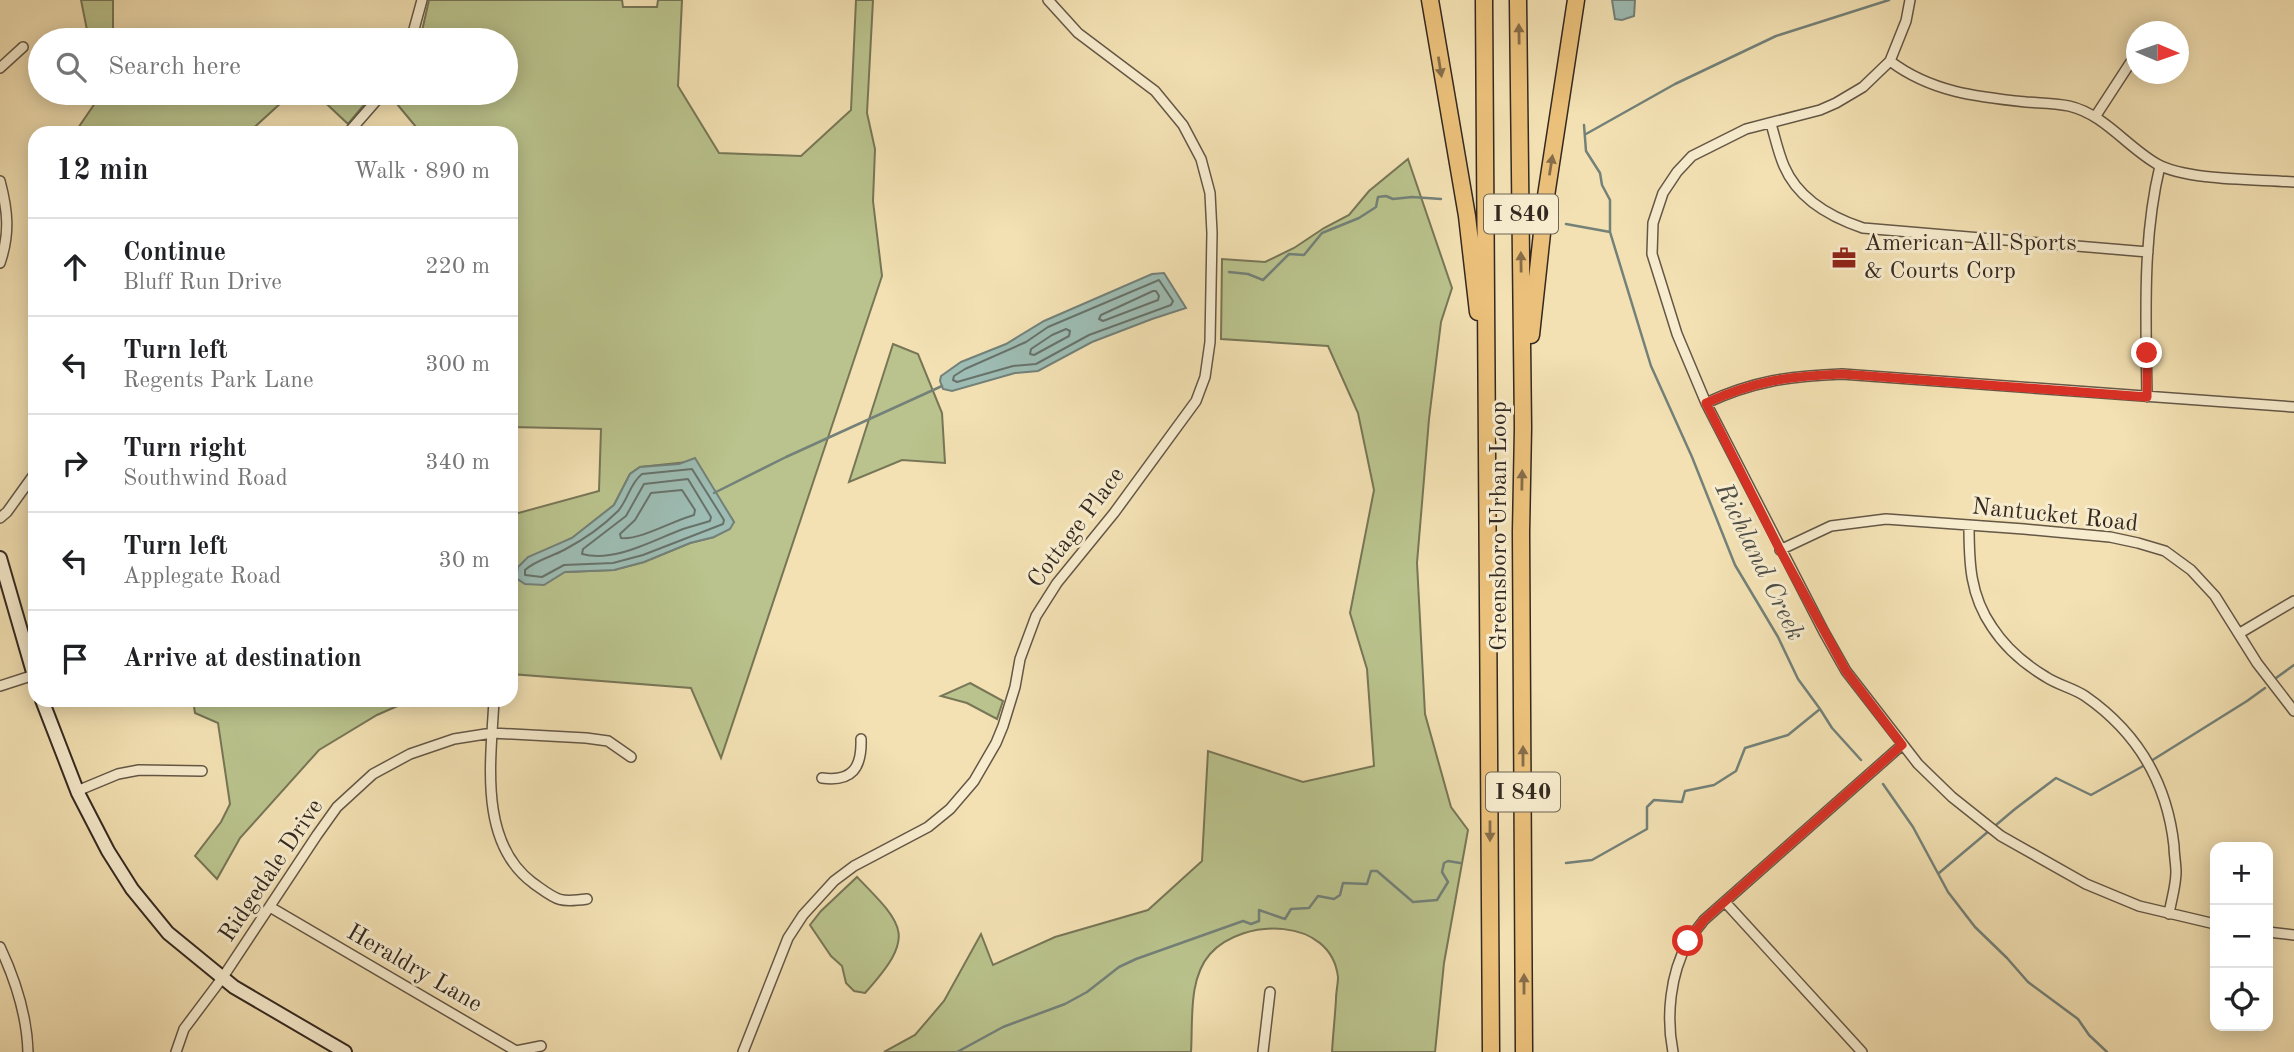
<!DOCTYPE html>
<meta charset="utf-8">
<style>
body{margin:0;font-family:"Old Standard TT",serif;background:#f2f2f2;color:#202124}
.controls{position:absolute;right:21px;bottom:21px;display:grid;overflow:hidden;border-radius:14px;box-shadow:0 4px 18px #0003}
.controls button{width:63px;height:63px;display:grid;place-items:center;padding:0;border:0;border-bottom:2px solid #e0e0e0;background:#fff;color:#202124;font:35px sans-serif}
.compass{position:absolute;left:2126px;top:21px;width:63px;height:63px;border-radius:50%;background:#fff;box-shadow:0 4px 18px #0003;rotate:92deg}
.stop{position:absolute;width:21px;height:21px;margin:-16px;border:5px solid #d93025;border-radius:50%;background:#fff}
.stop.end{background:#d93025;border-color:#fff;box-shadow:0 2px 7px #0008}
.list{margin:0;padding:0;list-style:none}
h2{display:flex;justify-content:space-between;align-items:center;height:91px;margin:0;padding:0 28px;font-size:30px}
h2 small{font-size:23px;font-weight:400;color:#757577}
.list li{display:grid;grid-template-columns:46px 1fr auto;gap:21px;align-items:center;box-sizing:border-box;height:98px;padding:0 28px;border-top:2px solid #e0e0e0}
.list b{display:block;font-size:26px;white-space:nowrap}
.list p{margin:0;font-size:23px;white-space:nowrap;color:#757577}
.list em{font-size:23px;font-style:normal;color:#757577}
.icon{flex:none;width:38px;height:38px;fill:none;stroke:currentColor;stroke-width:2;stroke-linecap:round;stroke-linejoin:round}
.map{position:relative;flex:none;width:2294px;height:1052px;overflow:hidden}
.search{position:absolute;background:#fff;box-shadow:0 4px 18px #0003;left:28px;top:28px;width:490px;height:77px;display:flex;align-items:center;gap:18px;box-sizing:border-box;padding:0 24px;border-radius:38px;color:#757577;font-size:26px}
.panel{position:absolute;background:#fff;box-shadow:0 4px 18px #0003;left:28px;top:126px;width:490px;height:581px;border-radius:21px}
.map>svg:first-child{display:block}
.green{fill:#bac38d;stroke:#777657;stroke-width:2;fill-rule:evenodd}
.water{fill:#9dbcb3;stroke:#738179;stroke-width:2}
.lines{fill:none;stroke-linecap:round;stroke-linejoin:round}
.shore{stroke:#68726a;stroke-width:2}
.stream{stroke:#738179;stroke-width:2.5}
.street-casing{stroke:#645746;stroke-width:12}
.secondary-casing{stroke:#342921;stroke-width:16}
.highway-casing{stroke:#342921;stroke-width:19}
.street{stroke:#f7ecce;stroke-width:9}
.secondary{stroke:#f7ecce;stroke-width:12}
.highway{stroke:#eac07a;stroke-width:16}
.oneway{fill:#866d49}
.route{stroke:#d93025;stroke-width:9}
.labels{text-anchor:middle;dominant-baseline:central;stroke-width:6;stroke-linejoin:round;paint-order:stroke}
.shield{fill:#f7ecce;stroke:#6e6455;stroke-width:2}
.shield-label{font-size:23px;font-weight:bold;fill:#342921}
.poi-label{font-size:24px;fill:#342921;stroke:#f7ecce;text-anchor:start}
.street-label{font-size:24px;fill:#342921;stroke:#f7ecce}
.water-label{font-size:26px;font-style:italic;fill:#4e4e46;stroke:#f7ecce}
</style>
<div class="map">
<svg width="2294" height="1052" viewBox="0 0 2294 1052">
<rect width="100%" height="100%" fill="#f3e1b3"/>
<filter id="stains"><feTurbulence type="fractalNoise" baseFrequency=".00286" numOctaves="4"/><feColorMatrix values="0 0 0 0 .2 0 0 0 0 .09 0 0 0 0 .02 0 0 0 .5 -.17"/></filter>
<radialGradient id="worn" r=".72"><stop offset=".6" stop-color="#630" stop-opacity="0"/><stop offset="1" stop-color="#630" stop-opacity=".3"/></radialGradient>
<!-- green -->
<path class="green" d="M81,0H113V40H89Z
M429,0H622L623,7H657L658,0H682L678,86L719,153L801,156L851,110L856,0H873L867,113L875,149L873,201L882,276L721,758L691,688L511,674V515L599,491L601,429L511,427V133H421L392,98L394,93H506V40H420ZM687,462L715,493L734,522L714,537L690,543L644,562L614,570L565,572L558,545L572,538L614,505L630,474L640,467Z
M102,93H141L150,102H282V93H315L282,102L248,133H61L60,129L78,128Z
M315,93H374L348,124Z
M1408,159L1452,288L1441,322L1429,419L1417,563L1425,714L1451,807L1468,830L1444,963L1435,1052H1332C1333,1034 1335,1017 1336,999C1336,992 1338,984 1338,977C1331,917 1243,917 1210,954C1188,979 1193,1021 1191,1052H884L915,1035L944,1001L981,934L993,965L1055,937L1148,910L1202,861L1208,751L1303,782L1374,766L1367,669L1350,613L1374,490L1358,413L1328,346L1221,339L1222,259L1265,262L1294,248L1324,228L1349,215L1369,191Z
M893,344L918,354L942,413L945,463L902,460L849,482Z
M970,683L1003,701L997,719L967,703L941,696Z
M193,700H411L377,715L319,750L240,838L217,879L195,856L221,822L230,804L218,723L195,713Z
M857,877C906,927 916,936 865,993L854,991L846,983L842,966L831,956L810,925L821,911Z"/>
<!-- water -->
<path class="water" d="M1612,0H1635L1634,16L1622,20L1615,19Z
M1164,273L1186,308L1152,319L1092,342L1038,371L1015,373L952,391L943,389L940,381L941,376L961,362L1006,344L1044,321L1152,274Z
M695,458L734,522L730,529L714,537L690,543L644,562L614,570L565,572L544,585L525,584L516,578L518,567L528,557L572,538L614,505L630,474L640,467L679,464Z"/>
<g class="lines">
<!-- shore -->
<path class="shore" d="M1159,280L1173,301L1171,305L1089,335L1036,364L1013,366L957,382L953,380L954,376L965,369L1026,342L1048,327Z
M1153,291H1156L1159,296L1158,300L1103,321L1099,319L1101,315Z
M1066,329L1070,331L1069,336L1034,355L1030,354L1031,349L1052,335Z
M692,469L724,520L723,524L643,555L613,563L564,565L542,577L525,575V570C536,560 551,557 564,550C583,540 603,526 618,511C628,500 630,483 642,474Z
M688,479L711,517L710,521C701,524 692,526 683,529C653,540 615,563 582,554L583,549L626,516L644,484Z
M682,490L695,510L694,515C672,521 641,540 621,538L620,534L635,520L651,493Z"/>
<!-- stream -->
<path class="stream" d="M1584,125L1586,151L1600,173L1602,185L1610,200V232L1651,366L1692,457L1735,565L1778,637L1798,679L1820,709L1832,728L1861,760
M1586,134L1675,84L1776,36L1889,0
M1566,224L1610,232
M1229,272L1248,274L1263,280L1289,254L1304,255L1322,233L1359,218L1376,207L1378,197L1386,196L1393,199L1412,197L1441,199
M714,493L786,457L942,386
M2276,678L2294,665
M2151,761L2247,701L2265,688
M1883,784L1913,827L1948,892L1975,927L2007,958L2028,982L2078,1019L2089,1035L2107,1052
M1566,863L1592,860L1647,829V807L1654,800L1682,802L1685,791L1714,785L1736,771L1745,748L1788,735L1820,709
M1939,873L2015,809L2056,778L2091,795L2145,765
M957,1052L1003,1027L1065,1004L1087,992L1119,967L1136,959L1243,921L1251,924L1259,921V910L1285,919L1291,909L1309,908L1318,896L1334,899L1340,895L1343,883L1367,884L1371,871H1377L1413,902L1437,900L1448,882L1442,872L1444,863L1448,861L1460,863"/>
<!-- street casing -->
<g class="street-casing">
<path id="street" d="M1910,0L1906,21L1890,61L1863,87L1836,103L1820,110L1746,129L1692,156L1677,172L1663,193L1653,223L1652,254L1677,334L1706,403L1824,632L1846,671L1918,764L1952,797L2001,836L2086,884L2139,906L2215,924
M411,40L422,0
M1890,61C1931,92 1977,97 2026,102C2040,103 2055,103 2069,106C2104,114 2127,147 2157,164C2188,181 2257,179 2294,182
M0,68L23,47
M2095,117L2136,54
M1771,124C1775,137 1778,152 1784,166C1798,199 1830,217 1863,228L2148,252
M348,133L383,93
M0,181C8,211 10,234 0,263
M2147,397C2146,321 2142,240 2160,166
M1706,403C1753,381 1790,376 1842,374L2294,407
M0,518L7,512L35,473
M1969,525C1969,563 1970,595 1992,627C2005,647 2026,665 2046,677C2058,685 2073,688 2085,696C2137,732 2167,782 2174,846C2174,854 2176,864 2176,872C2176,886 2171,901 2169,914
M1780,550L1831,526L1886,519L2024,529L2110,537L2138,543L2165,551L2191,570L2215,596L2257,663L2294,711
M2240,633L2294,601
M0,686L34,675
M494,700C491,760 478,842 533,883C557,900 558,903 587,899
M822,778C852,782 862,768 861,739
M77,791L118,774L139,770L202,771
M1725,902L1862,1052
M270,907L516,1051L541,1046
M2268,932L2294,935
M0,947C15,979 27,1016 28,1052
M176,1052L184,1029L223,977L317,835L337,807L373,774L410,754L454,739L492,733L586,738L608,741L631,757
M743,1052L788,938L803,915L834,881L854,866L928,827L950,809L974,781L996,743L1003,726L1015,687L1020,659L1036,616L1057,583L1114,513L1196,401L1205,377L1210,342L1212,233L1210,193L1201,159L1183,125L1155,91L1078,33L1048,0
M1263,1052L1270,992
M1673,1052C1666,1017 1670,974 1688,942C1692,934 1699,927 1704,920L1902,745"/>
</g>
<!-- secondary casing -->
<g class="secondary-casing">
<path id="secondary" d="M0,558L35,679
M42,700L78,793L108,851L132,889L168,933L234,987L345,1052"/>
</g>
<!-- highway casing -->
<g class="highway-casing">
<path id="highway" d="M1430,0L1467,216L1478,312
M1484,0L1491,1052
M1518,0L1523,428L1521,532L1524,1052
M1531,335L1546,196L1576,0"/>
</g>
<!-- street -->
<use href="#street" class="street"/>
<!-- secondary -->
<use href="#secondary" class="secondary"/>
<!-- highway -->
<use href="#highway" class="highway"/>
</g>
<!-- one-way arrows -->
<defs><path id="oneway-solid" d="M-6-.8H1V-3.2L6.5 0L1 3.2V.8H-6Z" transform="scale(1.75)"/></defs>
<g class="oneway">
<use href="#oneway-solid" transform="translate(1519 34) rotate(-91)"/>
<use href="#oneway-solid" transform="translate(1440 67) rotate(81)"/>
<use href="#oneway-solid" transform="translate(1551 165) rotate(-81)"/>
<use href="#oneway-solid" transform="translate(1521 262) rotate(-91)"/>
<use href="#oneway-solid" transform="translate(1522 480) rotate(-89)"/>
<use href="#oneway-solid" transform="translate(1523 756) rotate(-90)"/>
<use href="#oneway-solid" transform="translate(1490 831) rotate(90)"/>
<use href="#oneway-solid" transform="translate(1524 984) rotate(-90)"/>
</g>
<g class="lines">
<!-- route -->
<path class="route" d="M1688,941L1704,920L1902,745L1846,671L1780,550L1706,403C1754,381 1789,376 1842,374L2147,397V353"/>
</g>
<!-- icons -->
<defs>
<g id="office-bare" transform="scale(1.89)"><path d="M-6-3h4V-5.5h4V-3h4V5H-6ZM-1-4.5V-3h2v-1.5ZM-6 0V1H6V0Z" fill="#8f2418" stroke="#f7ecce" stroke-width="2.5" paint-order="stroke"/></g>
</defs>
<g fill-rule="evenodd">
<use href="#office-bare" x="1844" y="258"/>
</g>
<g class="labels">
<!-- shield labels -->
<g class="shield">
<rect x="1484" y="194.5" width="74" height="39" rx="5"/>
<rect x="1486" y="772.5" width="74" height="39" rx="5"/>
</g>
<g class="shield-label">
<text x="1521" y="214">I 840</text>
<text x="1523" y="792">I 840</text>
</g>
<!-- poi labels -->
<g class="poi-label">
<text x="1864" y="244">American All Sports<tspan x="1864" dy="28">&amp; Courts Corp</tspan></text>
</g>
<!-- street labels -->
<g class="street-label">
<text transform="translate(2055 516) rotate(6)">Nantucket Road</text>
<text transform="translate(1500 526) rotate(-90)">Greensboro Urban Loop</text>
<text transform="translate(1077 528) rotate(-53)">Cottage Place</text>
<text transform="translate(272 871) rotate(-56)">Ridgedale Drive</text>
<text transform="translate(414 969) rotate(30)">Heraldry Lane</text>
</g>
<!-- water labels -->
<g class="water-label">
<text transform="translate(1759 562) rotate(64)">Richland Creek</text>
</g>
</g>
<rect width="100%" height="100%" filter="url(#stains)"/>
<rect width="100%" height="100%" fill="url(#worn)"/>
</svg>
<div class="controls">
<button>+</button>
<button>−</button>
<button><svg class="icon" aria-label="locate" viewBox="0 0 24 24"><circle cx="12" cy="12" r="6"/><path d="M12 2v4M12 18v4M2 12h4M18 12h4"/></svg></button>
</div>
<svg class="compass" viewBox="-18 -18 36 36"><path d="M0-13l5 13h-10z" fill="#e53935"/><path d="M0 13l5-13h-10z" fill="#757577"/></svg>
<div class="stop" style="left:1688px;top:941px"></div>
<div class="stop end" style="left:2147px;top:353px"></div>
<div class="search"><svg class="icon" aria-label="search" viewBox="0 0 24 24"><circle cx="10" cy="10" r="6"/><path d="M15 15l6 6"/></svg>Search here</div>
<section class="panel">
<h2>12 min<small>Walk · 890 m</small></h2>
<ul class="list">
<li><svg class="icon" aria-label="ahead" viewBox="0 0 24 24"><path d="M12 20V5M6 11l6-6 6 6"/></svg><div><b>Continue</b><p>Bluff Run Drive</p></div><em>220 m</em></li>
<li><svg class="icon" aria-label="left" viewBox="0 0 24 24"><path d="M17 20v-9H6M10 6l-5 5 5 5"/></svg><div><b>Turn left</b><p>Regents Park Lane</p></div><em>300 m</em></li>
<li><svg class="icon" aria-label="right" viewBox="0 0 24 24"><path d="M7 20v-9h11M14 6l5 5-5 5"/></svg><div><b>Turn right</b><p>Southwind Road</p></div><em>340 m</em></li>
<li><svg class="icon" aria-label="left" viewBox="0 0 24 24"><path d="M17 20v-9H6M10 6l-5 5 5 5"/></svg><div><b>Turn left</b><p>Applegate Road</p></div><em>30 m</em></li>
<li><svg class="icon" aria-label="arrive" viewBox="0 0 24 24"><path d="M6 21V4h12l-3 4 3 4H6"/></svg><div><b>Arrive at destination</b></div></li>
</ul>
</section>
</div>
